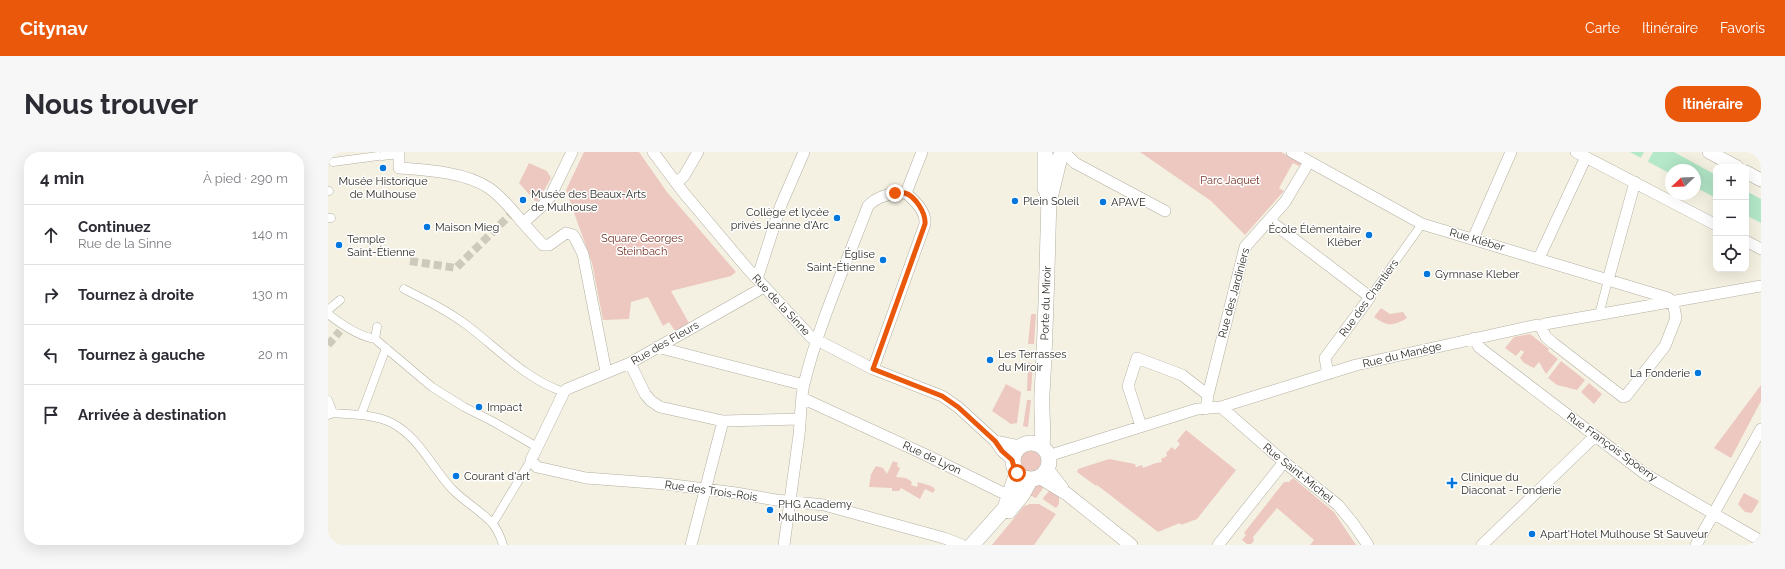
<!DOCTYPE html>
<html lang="fr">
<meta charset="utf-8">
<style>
body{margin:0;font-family:Raleway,sans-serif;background:#f7f7f7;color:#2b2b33}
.controls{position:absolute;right:12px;top:12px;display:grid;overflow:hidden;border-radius:8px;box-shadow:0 4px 16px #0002}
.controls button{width:36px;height:36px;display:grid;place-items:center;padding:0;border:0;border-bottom:1px solid #e1e1e2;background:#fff;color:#2b2b33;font:20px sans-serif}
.compass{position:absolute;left:1337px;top:12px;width:36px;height:36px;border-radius:50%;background:#fff;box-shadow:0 4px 16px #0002;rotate:247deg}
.stop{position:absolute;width:12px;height:12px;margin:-9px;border:3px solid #ea580c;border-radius:50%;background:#fff}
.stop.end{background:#ea580c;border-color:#fff;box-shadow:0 1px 4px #0008}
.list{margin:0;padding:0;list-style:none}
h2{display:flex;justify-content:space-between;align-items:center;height:52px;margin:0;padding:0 16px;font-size:17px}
h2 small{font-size:13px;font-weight:400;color:#7c7c81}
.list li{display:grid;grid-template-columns:26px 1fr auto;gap:12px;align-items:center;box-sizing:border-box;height:60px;padding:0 16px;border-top:1px solid #e1e1e2}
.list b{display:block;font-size:15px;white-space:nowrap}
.list p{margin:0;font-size:13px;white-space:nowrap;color:#7c7c81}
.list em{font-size:13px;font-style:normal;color:#7c7c81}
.icon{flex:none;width:22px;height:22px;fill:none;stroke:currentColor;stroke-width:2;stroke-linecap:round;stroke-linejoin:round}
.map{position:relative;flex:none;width:1433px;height:393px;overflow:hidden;border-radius:16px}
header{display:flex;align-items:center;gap:24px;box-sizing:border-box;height:56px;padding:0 20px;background:#ea580c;color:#fff}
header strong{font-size:19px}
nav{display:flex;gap:22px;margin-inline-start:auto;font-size:14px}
.intro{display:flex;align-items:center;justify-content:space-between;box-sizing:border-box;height:96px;padding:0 24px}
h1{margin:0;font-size:28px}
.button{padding:10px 18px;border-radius:16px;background:#ea580c;color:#fff;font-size:14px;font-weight:700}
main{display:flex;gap:24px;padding:0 24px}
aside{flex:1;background:#fff;border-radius:16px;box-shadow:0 4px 16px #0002}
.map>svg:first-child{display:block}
.green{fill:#ecc8c0}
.water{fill:#b4e8c9}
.pier{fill:#f5f1e2}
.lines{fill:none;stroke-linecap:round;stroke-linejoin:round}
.pedestrian-tunnel{stroke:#cdcabc;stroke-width:8;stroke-dasharray:8 4;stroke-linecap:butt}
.pedestrian-casing{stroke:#b3afa1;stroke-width:9}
.minor-casing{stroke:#b3afa1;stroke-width:12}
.tertiary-casing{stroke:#b3afa1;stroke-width:14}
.secondary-casing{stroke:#b3afa1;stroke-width:16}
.pedestrian{stroke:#fff;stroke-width:8}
.minor{stroke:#fff;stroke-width:11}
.tertiary{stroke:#fff;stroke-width:13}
.secondary{stroke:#fff;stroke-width:15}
.route{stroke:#ea580c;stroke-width:5}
.poi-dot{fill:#0177dd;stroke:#fff;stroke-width:1.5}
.labels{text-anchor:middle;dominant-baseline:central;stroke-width:3;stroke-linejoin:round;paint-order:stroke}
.park-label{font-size:11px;fill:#753225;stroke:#fff}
.poi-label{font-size:11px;fill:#2d2c26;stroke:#fff;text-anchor:start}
.street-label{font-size:11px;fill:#2d2c26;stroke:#fff}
</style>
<header>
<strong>Citynav</strong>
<nav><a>Carte</a><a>Itinéraire</a><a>Favoris</a></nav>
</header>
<div class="intro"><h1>Nous trouver</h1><a class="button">Itinéraire</a></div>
<main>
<aside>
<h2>4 min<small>À pied · 290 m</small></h2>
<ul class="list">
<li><svg class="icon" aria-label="ahead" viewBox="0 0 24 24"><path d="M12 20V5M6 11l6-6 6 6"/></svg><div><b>Continuez</b><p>Rue de la Sinne</p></div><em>140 m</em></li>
<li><svg class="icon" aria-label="right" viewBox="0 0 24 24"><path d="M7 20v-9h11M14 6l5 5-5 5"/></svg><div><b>Tournez à droite</b></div><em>130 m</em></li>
<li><svg class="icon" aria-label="left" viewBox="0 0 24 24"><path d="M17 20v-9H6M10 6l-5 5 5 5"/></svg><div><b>Tournez à gauche</b></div><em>20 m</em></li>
<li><svg class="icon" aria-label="arrive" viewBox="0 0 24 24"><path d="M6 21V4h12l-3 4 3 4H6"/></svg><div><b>Arrivée à destination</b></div></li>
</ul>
</aside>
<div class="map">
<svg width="1433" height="393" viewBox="0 0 1433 393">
<rect width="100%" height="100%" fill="#f5f1e2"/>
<!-- green -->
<path class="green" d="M256,0H311L339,40L408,120L403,124L343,139L361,171L347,179L341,170L335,174L320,145L303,150L301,167L275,168L264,111L238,38Z
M812,0H953L973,11L971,14L965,11L951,36L956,39L917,83L883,49Z
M201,11L219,19L223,26L209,51L191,31Z
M1053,156L1062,162L1075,160L1079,166C1065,174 1060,175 1046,165Z
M704,162H708L706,192H700L703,163Z
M1202,182L1221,197L1220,199L1230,207L1218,222L1211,210L1206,216L1196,211L1192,206L1196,200L1193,198L1188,204L1177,196L1186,185Z
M1233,209L1257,228L1249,238L1229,233L1220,226Z
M700,210L705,212L703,239H699Z
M1261,231L1274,242L1266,252L1253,240Z
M678,232L693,240L689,271L683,272L664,259Z
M1433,233V249L1403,306L1386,296Z
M699,248H703L700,275L695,274Z
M858,278L908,318L869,367L853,373L852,371L830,380L769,333L768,334L749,320L750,317L781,307L807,312L808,315L814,313L815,316L828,311L834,310L833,307L839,304L838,301L844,295L847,298L852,292L849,289Z
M693 309a10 10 0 1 1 20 0a10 10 0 1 1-20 0Z
M565,309L570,311L569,314L572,316L568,325L578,326L584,330L583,333L589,335L590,330L603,334L607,337L605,341L597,337L592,347L573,336L571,339H564V336L541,335L543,322L548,314L555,316L559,322Z
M965,326L1006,360L1028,393H982L986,388L949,356L925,385L926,389L923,392H919L914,388L918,383L916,381L956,330H961Z
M711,333L716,335L708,346L699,342L705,334Z
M722,338L731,345V352L728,356L716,348L715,346Z
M1416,341L1431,349L1424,361L1417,360L1410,352Z
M702,352H711L728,362L706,393H664L696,354Z"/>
<!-- water -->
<path class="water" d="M1302,0H1346L1388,23V46L1367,35V18H1343V22Z
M1418,39L1433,47V71L1418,63Z"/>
<!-- pier -->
<path class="pier" d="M1316,0H1325L1319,11L1312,7Z"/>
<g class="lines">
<!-- pedestrian-tunnel -->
<path class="pedestrian-tunnel" d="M82,109L128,116L182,63
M0,193L12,179"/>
<!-- pedestrian casing -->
<g class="pedestrian-casing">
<path id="pedestrian" d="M54,4L71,2
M5,10L50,4
M0,39H1
M0,66H3
M76,137C98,148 120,159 140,174C170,197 199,228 236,240
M1042,145L1094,72
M0,158L12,148
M0,162C14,173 30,184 47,187L104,235L136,255L164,269L209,295
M1271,163L1280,128
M47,187L49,175
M0,248L5,261
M0,263L5,261C25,263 45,262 64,271C92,286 104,316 125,338C137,350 153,359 164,371C169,377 173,386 175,393
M33,263L58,196
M165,371L203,308"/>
</g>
<!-- minor casing -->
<g class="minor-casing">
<path id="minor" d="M71,0V16C99,18 137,20 161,36C173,44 185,59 195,71
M244,0L222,45L215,53L195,71L215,93H221L238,81L245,83L247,86L255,102L278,220
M325,0L355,40L419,116L483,185L545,217L614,244L630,255L667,289L674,299L684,308
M964,0L1094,72L1340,146L1345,150
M1248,0L1388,73
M738,2L747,11L837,59
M348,31L356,24L370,0
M578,41L594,0
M941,68L1042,145L997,206L1000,222
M1145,87L1183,0
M1418,89L1433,97
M1211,106L1258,5
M429,127L453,53L476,0
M1280,128L1307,30
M436,135L302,211L239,237L236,240L203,308L209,315L258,326L338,332L408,341L448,348L496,353L616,386L634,393
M1213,175L1217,172L1433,134
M1213,175L1218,185L1225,191L1295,245L1298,244L1337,194L1348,166L1345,150
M1146,186L1151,195L1156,199L1317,322L1433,389
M329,195L476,233
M302,211L317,242L323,249L332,255L395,269L471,267
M545,217L597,72C598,59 587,49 578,41
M474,246L598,303L673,340L683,342
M893,255L956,310L1010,353L1024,370L1040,393
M878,257L880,243L917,95L957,50L981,10
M813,274L800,234L809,206L854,223L880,243
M667,289L692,294
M720,304L869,257L893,255L1028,213L1209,173L1213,175
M363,393L395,269
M456,393L471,283C473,266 472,249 476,232C491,171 518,112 540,54C550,43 564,41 578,41
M890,393L956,310
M1154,393L1267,284
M1368,393L1433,277"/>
</g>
<!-- tertiary casing -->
<g class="tertiary-casing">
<path id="tertiary" d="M1381,0L1409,15
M1418,20L1433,28
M719,317L734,336
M711,325L739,342L803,393"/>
</g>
<!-- secondary casing -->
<g class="secondary-casing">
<path id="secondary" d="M723,42L732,5
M685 309a18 18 0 1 1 36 0a18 18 0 1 1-36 0Z
M714,294C716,277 713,260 714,242C718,177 719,112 721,46L717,36V1
M681,359L694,343L703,327
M644,393L677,356L689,321"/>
</g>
<!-- pedestrian -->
<use href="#pedestrian" class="pedestrian"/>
<!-- minor -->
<use href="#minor" class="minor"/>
<!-- tertiary -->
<use href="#tertiary" class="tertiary"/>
<!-- secondary -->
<use href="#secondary" class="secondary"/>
</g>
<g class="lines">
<!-- route -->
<path class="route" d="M567,41C570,41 574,41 577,41C587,44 598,61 597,72L545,217L614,244L630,255L667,289L674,299L684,308L686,315L689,321"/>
</g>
<!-- markers -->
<g class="poi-dot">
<circle cx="55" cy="16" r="4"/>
<circle cx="195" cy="48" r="4"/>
<circle cx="687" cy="49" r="4"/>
<circle cx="775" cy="50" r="4"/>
<circle cx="509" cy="66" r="4"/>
<circle cx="99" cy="75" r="4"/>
<circle cx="1041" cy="83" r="4"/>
<circle cx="11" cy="93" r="4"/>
<circle cx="555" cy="108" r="4"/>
<circle cx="1099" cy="122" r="4"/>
<circle cx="662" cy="208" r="4"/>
<circle cx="1370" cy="221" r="4"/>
<circle cx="151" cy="255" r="4"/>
<circle cx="128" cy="324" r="4"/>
<path d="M1122 325h4v4h4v4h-4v4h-4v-4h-4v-4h4z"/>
<circle cx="442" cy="358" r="4"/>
<circle cx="1204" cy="382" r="4"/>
</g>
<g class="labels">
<!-- park labels -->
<g class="park-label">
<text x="902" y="28">Parc Jaquet</text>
<text x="314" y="86">Square Georges<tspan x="314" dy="13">Steinbach</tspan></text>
</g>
<!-- poi labels -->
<g class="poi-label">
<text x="55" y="29" text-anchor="middle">Musée Historique<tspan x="55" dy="13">de Mulhouse</tspan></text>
<text x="203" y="42">Musée des Beaux-Arts<tspan x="203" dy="13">de Mulhouse</tspan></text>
<text x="695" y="49">Plein Soleil</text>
<text x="783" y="50">APAVE</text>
<text x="501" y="60" text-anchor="end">Collège et lycée<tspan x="501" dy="13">privés Jeanne d'Arc</tspan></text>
<text x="107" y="75">Maison Mieg</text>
<text x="1033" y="77" text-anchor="end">École Élémentaire<tspan x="1033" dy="13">Kléber</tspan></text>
<text x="19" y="87">Temple<tspan x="19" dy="13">Saint-Étienne</tspan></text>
<text x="547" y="102" text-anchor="end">Église<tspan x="547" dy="13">Saint-Étienne</tspan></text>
<text x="1107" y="122">Gymnase Kleber</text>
<text x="670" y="202">Les Terrasses<tspan x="670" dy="13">du Miroir</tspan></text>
<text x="1362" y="221" text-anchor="end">La Fonderie</text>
<text x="159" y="255">Impact</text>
<text x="136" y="324">Courant d'art</text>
<text x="1133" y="325">Clinique du<tspan x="1133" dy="13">Diaconat - Fonderie</tspan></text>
<text x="450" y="352">PHG Academy<tspan x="450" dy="13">Mulhouse</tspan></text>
<text x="1212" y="382">Apart'Hotel Mulhouse St Sauveur</text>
</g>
<!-- street labels -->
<g class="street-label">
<text transform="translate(1149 88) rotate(16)">Rue Kléber</text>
<text transform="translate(906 141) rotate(-75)">Rue des Jardiniers</text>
<text transform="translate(1041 146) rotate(-54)">Rue des Chantiers</text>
<text transform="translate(718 151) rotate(-88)">Porte du Miroir</text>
<text transform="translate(453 153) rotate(47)">Rue de la Sinne</text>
<text transform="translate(337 191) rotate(-30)">Rue des Fleurs</text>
<text transform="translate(1074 203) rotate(-13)">Rue du Manège</text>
<text transform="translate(1284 295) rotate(36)">Rue François Spoerry</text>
<text transform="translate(604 306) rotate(25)">Rue de Lyon</text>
<text transform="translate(970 321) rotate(39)">Rue Saint-Michel</text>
<text transform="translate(383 339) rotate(8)">Rue des Trois-Rois</text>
</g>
</g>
</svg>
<div class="controls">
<button>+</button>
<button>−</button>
<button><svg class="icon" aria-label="locate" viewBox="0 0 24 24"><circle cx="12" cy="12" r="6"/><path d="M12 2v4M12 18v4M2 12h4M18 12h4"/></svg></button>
</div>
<svg class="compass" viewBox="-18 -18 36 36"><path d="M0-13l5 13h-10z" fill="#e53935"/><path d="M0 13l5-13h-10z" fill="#7c7c81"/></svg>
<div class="stop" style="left:689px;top:321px"></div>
<div class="stop end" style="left:567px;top:41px"></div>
</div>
</main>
